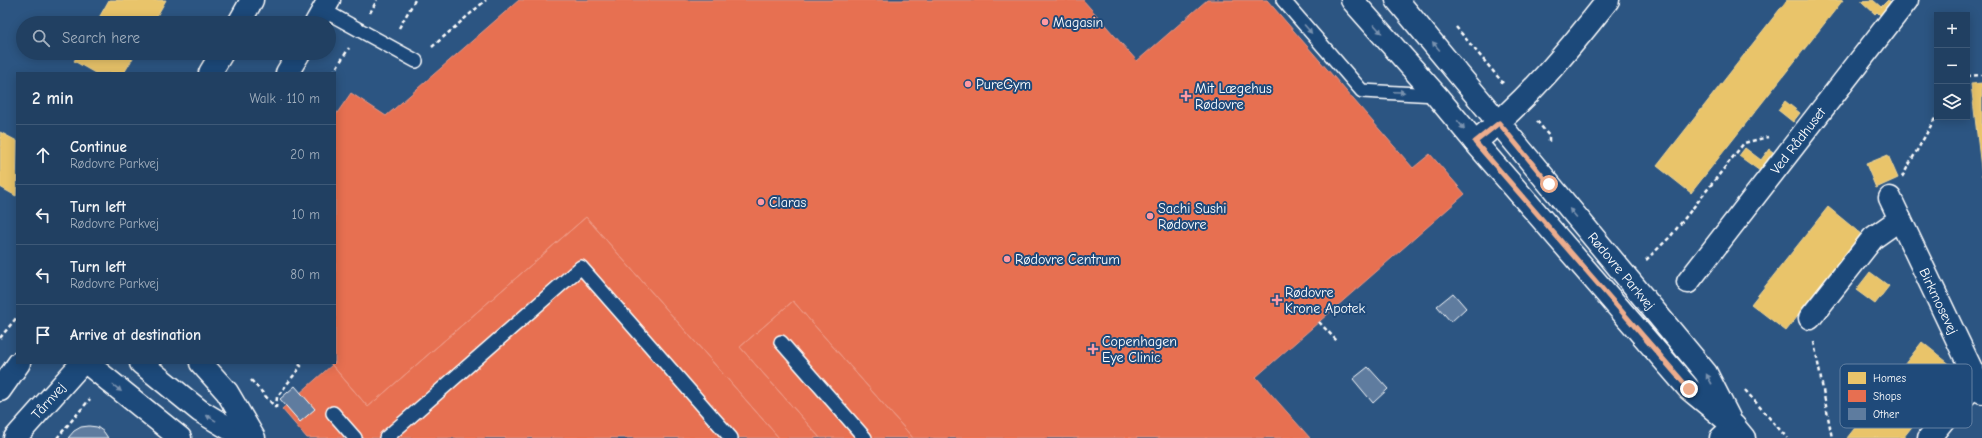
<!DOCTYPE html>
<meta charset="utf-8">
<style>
body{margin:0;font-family:"Comic Neue",sans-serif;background:#2d4b6b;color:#f1f3f6}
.controls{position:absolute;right:12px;top:12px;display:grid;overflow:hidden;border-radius:0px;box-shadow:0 2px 10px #0003}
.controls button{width:36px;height:36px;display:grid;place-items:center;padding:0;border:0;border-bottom:1px solid #3e5977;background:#214062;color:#f1f3f6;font:20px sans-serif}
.stop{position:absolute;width:12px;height:12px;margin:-9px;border:3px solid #eead8d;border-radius:50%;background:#fff}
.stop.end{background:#eead8d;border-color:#fff;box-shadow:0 1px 4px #0008}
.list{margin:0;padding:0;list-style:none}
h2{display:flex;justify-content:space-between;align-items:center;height:52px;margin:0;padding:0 16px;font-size:17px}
h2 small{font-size:13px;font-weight:400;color:#a2afbe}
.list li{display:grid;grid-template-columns:26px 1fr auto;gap:12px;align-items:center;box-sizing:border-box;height:60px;padding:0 16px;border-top:1px solid #3e5977}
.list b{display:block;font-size:15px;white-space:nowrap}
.list p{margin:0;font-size:13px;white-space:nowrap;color:#a2afbe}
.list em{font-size:13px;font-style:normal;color:#a2afbe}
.icon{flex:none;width:22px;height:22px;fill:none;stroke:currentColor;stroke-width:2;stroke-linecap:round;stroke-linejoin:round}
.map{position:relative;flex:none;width:1982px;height:438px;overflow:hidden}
.search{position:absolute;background:#214062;box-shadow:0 2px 10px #0003;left:16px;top:16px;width:320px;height:44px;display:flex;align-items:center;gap:10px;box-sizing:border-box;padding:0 14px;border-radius:22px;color:#a2afbe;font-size:15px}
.panel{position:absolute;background:#214062;box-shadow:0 2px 10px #0003;left:16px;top:72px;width:320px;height:292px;border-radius:0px}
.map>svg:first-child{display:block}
.homes{fill:#e9c46a;stroke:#f0d697}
.shops{fill:#e76f51;stroke:#ee9a85}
.building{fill:#5e7c9f;stroke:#fff}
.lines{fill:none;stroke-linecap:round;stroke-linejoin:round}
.lane-casing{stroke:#fff;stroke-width:16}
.street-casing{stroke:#fff;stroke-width:25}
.secondary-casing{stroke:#fff;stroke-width:25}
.path{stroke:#fff;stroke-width:2.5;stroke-dasharray:4 3;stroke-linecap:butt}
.lane{stroke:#1f4a7a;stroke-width:13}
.street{stroke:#1f4a7a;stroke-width:22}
.secondary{stroke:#1f4a7a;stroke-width:22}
.oneway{fill:#7992af}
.route{stroke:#eead8d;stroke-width:5}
.poi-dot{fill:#ff9aa2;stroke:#1f4a7a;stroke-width:1.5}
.labels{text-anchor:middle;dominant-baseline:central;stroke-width:4;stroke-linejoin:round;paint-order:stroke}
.poi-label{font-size:14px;fill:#fff;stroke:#1f4a7a;text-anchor:start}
.street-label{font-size:14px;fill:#fff;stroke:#1f4a7a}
.key{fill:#1f4a7a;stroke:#6280a2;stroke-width:1}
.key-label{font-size:11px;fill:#fff}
</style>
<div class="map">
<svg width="1982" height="438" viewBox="0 0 1982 438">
<rect width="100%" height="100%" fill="#2c5582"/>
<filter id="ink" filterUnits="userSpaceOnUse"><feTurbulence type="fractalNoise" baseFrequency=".025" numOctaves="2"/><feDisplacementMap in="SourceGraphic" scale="8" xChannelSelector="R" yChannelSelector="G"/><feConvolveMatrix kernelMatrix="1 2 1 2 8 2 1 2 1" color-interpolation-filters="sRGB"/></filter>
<g filter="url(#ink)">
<!-- homes -->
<path class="homes" d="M109,0H166L153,23H96Z
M1787,0H1843L1691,193L1657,166Z
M1873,0L1881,7L1888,0L1892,2L1880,15L1877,12L1875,14L1861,1Z
M79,53H136L124,73H95L74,61Z
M1982,83V176L1971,84Z
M1785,101L1800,113L1793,122L1778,110Z
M0,132L17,141L16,196L0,187Z
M1745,148L1761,160L1769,149L1773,152L1760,171L1739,156Z
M1888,155L1898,178L1876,188L1866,164Z
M1828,207L1862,235L1786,331L1751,304Z
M1870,272L1889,286L1875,304L1856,290Z
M1922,342L1957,370L1903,438H1847Z"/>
<!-- shops -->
<path class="shops" d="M519,0H1083L1137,61L1207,0H1267L1413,168L1430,154L1465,194L1256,377L1310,438H913L793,301L740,347L820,438H779L586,217L368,407L330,363H335V116L351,93L386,116Z
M586,217L779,438H307L282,409L332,365L368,407Z
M793,301L913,438H820L740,347Z"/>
<!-- building -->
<path class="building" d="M1453,293L1466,308L1451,322L1437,306Z
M1368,367L1388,389L1373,403L1353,379Z
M295,386L315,409L300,422L280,399Z
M89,426L97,427L104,432L108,438H68L74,431L81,427Z"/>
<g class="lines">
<!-- lane casing -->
<g class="lane-casing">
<path id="lane" d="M1283,0L1362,91L1436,95
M323,10L416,61
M781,342L865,438
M333,413L355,438
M386,438L581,267L731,438"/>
</g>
<!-- street casing -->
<g class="street-casing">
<g id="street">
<path d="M1475,142C1526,102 1568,51 1608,0"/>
<path id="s1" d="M1890,198L1982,392"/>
<path id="s2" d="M1688,282L1907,0"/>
<path d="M1810,318L1873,238L1900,219"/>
<path d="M87,363L180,438"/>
<path d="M141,363L200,411L245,438"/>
<path d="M201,363L227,392L254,438"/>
<path d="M1721,438L1734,426"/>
<path d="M1929,438L1958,402L1978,383"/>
</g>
</g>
<!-- secondary casing -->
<g class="secondary-casing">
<g id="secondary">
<path d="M1352,0L1436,95L1475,142L1689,389L1734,426L1744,438"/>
<path id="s3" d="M1397,0L1706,373L1729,418"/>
<path d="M239,23L252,0"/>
<path d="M316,23L329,0"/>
<path d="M210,73L222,53"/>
<path d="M287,73L299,53"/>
<path d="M0,390L19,363"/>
<path id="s4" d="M15,438L82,363"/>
</g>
</g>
<!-- path -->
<path class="path" d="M370,13L377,0
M1456,27L1503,83
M399,28L415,0
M432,47L486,0
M333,73L349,48
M1967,76L1982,75
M1537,121L1549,136V142
M1902,177L1937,115
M1646,260L1670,237L1744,143L1768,137
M1319,322L1337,341
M0,338L17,317
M1814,342L1832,438
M251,380L276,408
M1745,390L1787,438
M276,408L277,397L301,366L297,363
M57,438L90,399"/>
<!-- lane -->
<use href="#lane" class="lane"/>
<!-- street -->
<use href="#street" class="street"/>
<!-- secondary -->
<use href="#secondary" class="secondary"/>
</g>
<!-- one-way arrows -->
<defs><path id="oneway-solid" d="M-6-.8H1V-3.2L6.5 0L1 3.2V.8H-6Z"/></defs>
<g class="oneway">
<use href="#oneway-solid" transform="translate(1308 29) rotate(49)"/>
<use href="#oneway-solid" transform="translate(1378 29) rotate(48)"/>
<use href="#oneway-solid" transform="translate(1436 46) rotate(-130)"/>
<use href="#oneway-solid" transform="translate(1399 92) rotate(3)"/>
<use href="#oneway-solid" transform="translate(1461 125) rotate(51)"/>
<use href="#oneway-solid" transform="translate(1573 213) rotate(-130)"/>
<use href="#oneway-solid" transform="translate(1709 379) rotate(-119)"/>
<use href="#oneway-solid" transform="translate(117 388) rotate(39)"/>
<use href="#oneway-solid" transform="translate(211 418) rotate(-149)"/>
</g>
</g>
<g class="lines" filter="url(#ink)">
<!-- route -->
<path class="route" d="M1549,184L1499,123L1475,142L1689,389"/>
</g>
<!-- markers -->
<g class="poi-dot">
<circle cx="1045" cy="22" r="4"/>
<circle cx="968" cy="84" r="4"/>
<path d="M1184 90h4v4h4v4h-4v4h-4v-4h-4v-4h4z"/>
<circle cx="761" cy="202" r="4"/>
<circle cx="1150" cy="216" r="4"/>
<circle cx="1007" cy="259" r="4"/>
<path d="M1275 294h4v4h4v4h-4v4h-4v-4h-4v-4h4z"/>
<path d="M1091 343h4v4h4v4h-4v4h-4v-4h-4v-4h4z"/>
</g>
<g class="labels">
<!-- poi labels -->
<g class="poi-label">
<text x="1053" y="22">Magasin</text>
<text x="976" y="84">PureGym</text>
<text x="1195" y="88">Mit Lægehus<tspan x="1195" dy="16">Rødovre</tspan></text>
<text x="769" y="202">Claras</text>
<text x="1158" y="208">Sachi Sushi<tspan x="1158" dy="16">Rødovre</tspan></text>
<text x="1015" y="259">Rødovre Centrum</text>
<text x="1285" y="292">Rødovre<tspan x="1285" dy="16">Krone Apotek</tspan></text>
<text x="1102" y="341">Copenhagen<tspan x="1102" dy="16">Eye Clinic</tspan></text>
</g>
<!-- street labels -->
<g class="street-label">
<text stroke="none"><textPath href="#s2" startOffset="179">Ved Rådhuset</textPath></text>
<text stroke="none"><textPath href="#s3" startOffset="352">Rødovre Parkvej</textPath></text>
<text stroke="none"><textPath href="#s1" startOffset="114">Birkmosevej</textPath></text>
<text stroke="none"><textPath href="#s4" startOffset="50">Tårnvej</textPath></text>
</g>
</g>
<!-- legend -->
<rect x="1840" y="364" width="132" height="64" rx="6" class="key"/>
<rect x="1848" y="372" width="18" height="12" fill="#e9c46a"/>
<rect x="1848" y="390" width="18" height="12" fill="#e76f51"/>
<rect x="1848" y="408" width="18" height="12" fill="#5e7c9f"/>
<g class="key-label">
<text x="1873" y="382">Homes</text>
<text x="1873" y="400">Shops</text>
<text x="1873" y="418">Other</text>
</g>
</svg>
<div class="controls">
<button>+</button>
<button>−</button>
<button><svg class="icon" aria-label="layers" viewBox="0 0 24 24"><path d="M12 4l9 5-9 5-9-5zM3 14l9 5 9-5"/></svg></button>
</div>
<div class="stop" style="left:1549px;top:184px"></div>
<div class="stop end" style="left:1689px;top:389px"></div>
<div class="search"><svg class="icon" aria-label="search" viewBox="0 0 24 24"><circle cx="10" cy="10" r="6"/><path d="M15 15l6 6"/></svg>Search here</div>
<section class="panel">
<h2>2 min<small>Walk · 110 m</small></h2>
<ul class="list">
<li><svg class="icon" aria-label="ahead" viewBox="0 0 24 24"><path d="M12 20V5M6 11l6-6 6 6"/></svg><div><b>Continue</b><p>Rødovre Parkvej</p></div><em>20 m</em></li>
<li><svg class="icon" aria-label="left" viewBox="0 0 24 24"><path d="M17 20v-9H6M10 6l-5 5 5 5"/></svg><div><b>Turn left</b><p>Rødovre Parkvej</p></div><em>10 m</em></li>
<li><svg class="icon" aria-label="left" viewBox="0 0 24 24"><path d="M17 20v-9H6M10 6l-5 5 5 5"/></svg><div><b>Turn left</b><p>Rødovre Parkvej</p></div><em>80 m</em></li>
<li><svg class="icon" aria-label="arrive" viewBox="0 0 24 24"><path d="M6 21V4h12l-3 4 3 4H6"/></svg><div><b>Arrive at destination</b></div></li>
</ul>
</section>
</div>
